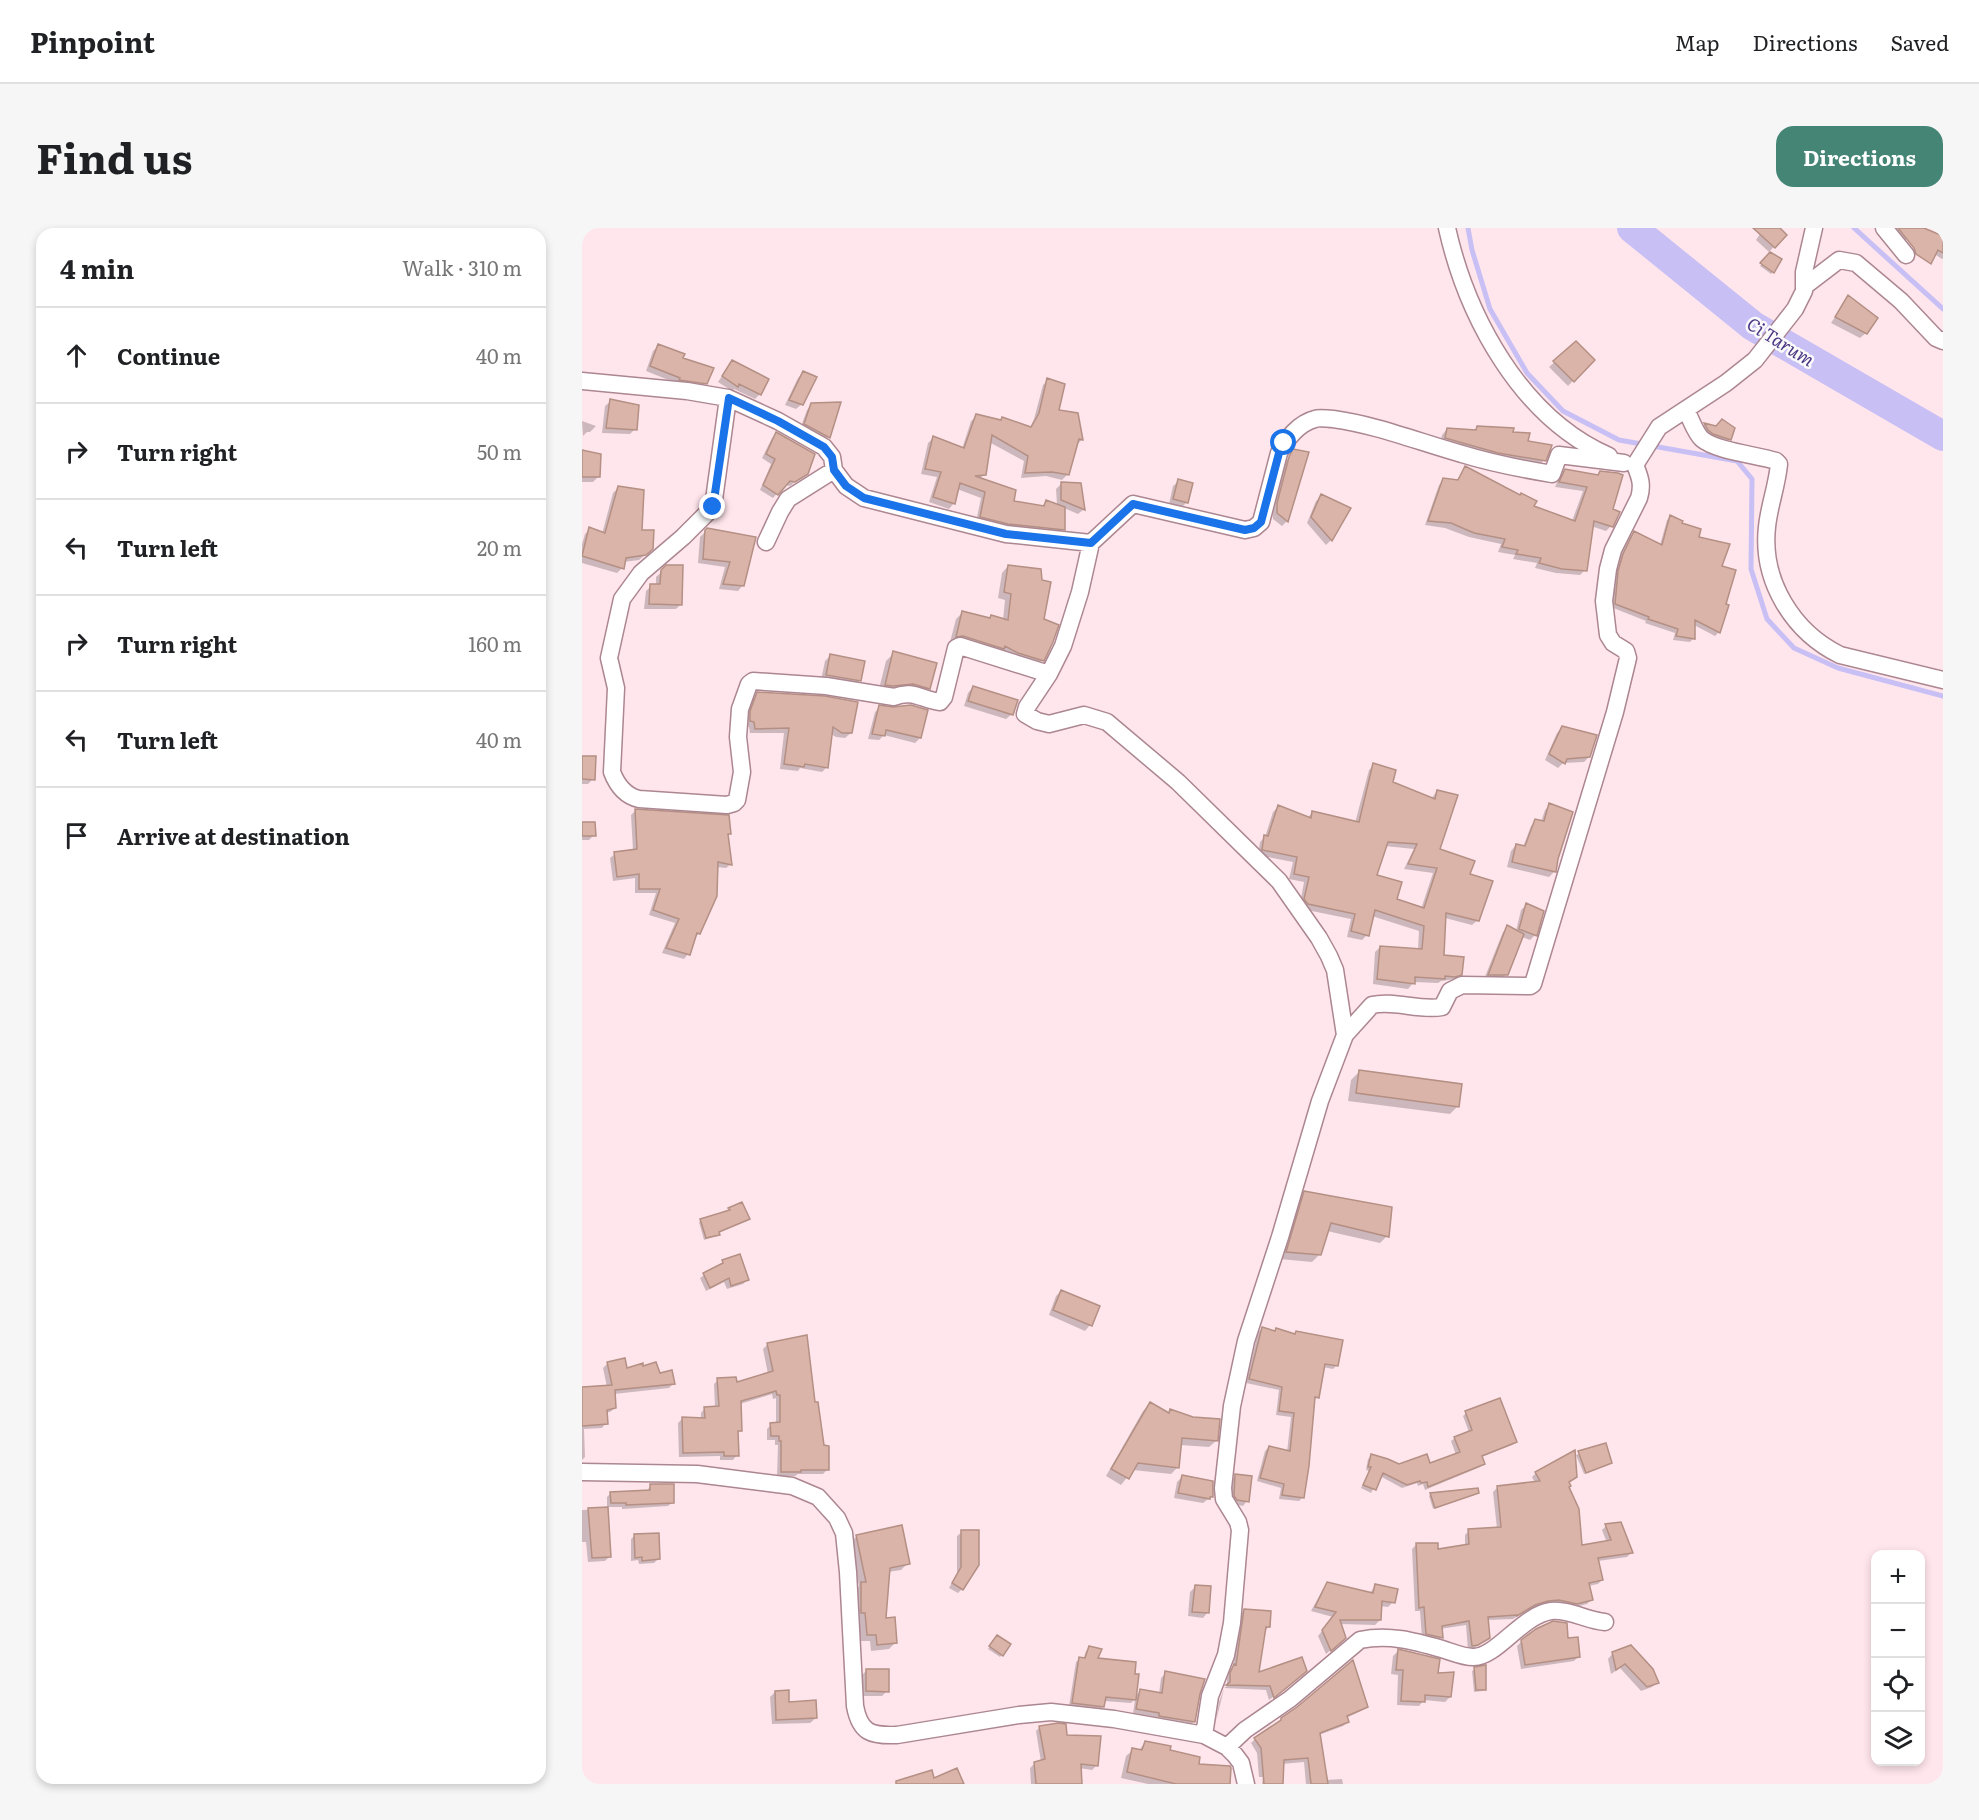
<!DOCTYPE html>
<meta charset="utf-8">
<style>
body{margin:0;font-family:Literata,serif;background:#f6f6f6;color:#202124}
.controls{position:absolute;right:18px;bottom:18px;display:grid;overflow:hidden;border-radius:12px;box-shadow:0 3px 9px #0003}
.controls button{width:54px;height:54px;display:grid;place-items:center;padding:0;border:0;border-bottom:2px solid #e0e0e0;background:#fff;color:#202124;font:30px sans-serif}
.stop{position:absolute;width:18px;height:18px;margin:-14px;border:4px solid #1a73e8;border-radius:50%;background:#fff}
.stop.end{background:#1a73e8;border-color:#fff;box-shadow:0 2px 6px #0008}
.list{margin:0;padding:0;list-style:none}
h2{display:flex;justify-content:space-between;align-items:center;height:78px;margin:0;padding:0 24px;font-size:26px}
h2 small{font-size:20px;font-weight:400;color:#757577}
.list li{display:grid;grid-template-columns:39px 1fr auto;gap:18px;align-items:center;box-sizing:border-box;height:96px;padding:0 24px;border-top:2px solid #e0e0e0}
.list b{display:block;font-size:22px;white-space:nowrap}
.list em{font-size:20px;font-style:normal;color:#757577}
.icon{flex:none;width:33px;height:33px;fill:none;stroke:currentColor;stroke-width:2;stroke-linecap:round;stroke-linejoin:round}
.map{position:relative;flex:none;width:1361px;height:1556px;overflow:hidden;border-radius:18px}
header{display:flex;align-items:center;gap:36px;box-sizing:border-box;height:84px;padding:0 30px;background:#fff;border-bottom:2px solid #e0e0e0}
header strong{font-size:28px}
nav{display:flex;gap:33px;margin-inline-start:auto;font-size:21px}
.intro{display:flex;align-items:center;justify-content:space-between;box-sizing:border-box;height:144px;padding:0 36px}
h1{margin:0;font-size:42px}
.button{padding:15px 27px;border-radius:18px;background:#448575;color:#fff;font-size:21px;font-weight:700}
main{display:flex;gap:36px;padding:0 36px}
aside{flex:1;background:#fff;border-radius:18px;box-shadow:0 3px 9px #0003}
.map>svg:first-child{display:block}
.shadow{fill:#0003;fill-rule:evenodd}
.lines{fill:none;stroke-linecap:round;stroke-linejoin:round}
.stream{stroke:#c8bff5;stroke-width:5}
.river{stroke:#c8bff5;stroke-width:30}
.building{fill:#dbb4a9;stroke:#b48f84;stroke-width:1.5;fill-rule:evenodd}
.street-casing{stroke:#ac8690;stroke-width:19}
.street{stroke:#fff;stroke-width:16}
.route{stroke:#1a73e8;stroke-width:8}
.labels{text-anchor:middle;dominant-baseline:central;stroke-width:5;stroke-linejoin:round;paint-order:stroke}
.water-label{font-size:18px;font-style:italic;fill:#4b3784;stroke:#fafafa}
</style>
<header>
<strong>Pinpoint</strong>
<nav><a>Map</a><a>Directions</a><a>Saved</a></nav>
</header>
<div class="intro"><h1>Find us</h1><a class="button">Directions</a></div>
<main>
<aside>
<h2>4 min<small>Walk · 310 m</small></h2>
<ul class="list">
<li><svg class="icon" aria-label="ahead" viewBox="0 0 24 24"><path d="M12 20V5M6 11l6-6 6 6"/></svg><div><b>Continue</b></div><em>40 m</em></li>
<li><svg class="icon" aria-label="right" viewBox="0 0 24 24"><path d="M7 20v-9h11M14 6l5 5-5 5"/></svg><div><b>Turn right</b></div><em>50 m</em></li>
<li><svg class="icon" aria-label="left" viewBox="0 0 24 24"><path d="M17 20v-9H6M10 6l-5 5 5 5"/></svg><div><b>Turn left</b></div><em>20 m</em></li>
<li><svg class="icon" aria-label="right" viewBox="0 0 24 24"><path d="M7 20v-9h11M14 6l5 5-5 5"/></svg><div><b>Turn right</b></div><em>160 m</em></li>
<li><svg class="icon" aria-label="left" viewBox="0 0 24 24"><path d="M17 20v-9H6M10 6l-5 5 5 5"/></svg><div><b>Turn left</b></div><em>40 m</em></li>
<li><svg class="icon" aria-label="arrive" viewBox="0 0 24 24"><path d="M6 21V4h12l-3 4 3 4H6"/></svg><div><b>Arrive at destination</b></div></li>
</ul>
</aside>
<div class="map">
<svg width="1361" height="1556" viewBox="0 0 1361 1556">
<rect width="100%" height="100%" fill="#ffe6ec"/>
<!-- shadow -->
<path class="shadow" d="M1182,0H1196L1203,7L1187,24L1174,12Z
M1307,0H1331L1321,16Z
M1361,10V30L1360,31L1348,23Z
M1188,26L1191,44L1189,46L1178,38Z
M1266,69L1284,105L1278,110L1249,95Z
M994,115L1011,132L986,158L967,139Z
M76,118L99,131L124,155L119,160L94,155L64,143L71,123Z
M150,133L178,166L173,171L152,161L150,163L136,154Z
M221,145L220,176L214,181L203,177L216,150Z
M466,152L475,184L500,212L495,216L486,246L480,252L464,248L439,250L442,233L407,214L402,246L398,251L430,274L459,279L464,274L475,277L474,261L479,256H497L501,282L496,286L482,280L481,301L476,306L394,294L399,270L375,261L372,275L367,281L347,274L355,249L339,246L346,215L351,210L380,221L389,193L395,188L448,200L452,191L461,157Z
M29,173L53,201L48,206L20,205L23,178Z
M257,175L246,209L241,214L218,201L225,182L230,176Z
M0,193L14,198L8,204H5L1,208Z
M1122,197L1134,200L1148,211L1143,216L1118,202Z
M896,199L929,205L944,214L962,232L957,237L858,215L860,207L865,201L892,203Z
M194,206L224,245L208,258L203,257L191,270L178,262L189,236L180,230L190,210Z
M712,223L705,293L700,298L691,291L690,282L702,236Z
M0,224L16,249L11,254H0Z
M883,240L950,279L990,293L1001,263L973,259L978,248L983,243L1014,248L1018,244L1029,282V298L1024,303L1009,298L1003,342L998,347L974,345L953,340L955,335L931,331L933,327L916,324L919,316L887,309L863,300L843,297L857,257L862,252L874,253Z
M597,253L605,274L599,280L587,276L591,258Z
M36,260L58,304L64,326L57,332L41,334L40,340L35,345L0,335V316L3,306L8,301L20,306L31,265Z
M739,268L749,312L744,317L725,295L734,273Z
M1089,288L1115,310L1138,339L1137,404L1133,408L1112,397V410L1108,414L1091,412L1093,405L1063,395L1064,393L1029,379L1033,348L1037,331L1048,309L1052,305L1078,317L1085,292Z
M125,302L172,310L161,357L156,363L137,361L143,339L116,335L118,309Z
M426,338L458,353L460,432L454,439L374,414H368L374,391L380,385L406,392H421L423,372L416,370L420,345Z
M85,339L99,376L94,381H62L64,363L69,358H74V349Z
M312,425L347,460L339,468L296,465L304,433Z
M248,428L278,452L273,458L239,452L243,433Z
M391,459L430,486L424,491L382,478L386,465Z
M176,465L269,505L263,510L254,509L249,506L245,539L240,544L218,540L216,543L198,541L202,505H168L167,499L163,498L164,489L171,471Z
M298,479L338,510L333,515L302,507L297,512L286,511L293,484Z
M980,500L1007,529L1002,534L981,535L976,540L963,532L975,505Z
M0,529L11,551L6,556H0Z
M792,537L809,555L849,571L855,563L856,622L886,647L896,692L890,697L863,690L860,728L879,746L873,751L859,753L856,755L832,754L826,761L791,756L793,724L798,719L836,722L837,703L790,688L785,707L780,712L765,709L769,691L720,681L718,676L722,654L707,651L711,634L676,627L678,614L683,609L691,584L696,579L725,590L731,584L773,595L787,542ZM803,618L832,621L822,641L851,645L839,681L813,672L793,648Z
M968,577L974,631L972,644L967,649L925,639L929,623L934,617L941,619L949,598L954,593L959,594L963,582Z
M54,582L147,605L144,608L149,636L144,640L134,639L117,705L112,711L106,726L102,731L80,725L93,695L67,687L74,665H53V650L31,653L28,630L33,626L51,623L49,587Z
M0,596L12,607L7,612H0Z
M944,677L953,707L948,712L940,709L924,746L919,752L902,751L921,704L926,698L934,703L939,682Z
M777,844L876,878L868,886L766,873L769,852Z
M723,965L805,1008L798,1015L745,1003L738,1026L730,1034L698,1031L716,972Z
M147,981L166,991L136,1005L134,1008L122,1012L117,994Z
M141,1034L165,1052L161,1056L145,1061L142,1054L124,1063L118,1050Z
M479,1063L516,1078L508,1097L503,1103L467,1087L474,1068Z
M680,1101L755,1137L751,1141L741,1139L735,1169L731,1174L720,1270L717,1273L697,1271L699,1260L675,1253L683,1223L687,1219L705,1224L709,1189L694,1187L697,1162L664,1155L676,1104Z
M224,1109L232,1176L245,1242L241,1246H216L213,1248H195L196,1217H193V1212H185V1201L189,1197L194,1196V1170L191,1171L190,1166L158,1176V1202L155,1206V1227L151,1232H138V1228L97,1229L96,1195L100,1191H119V1185L123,1180H133L132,1156L136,1152L154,1156L186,1146L181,1121L185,1117Z
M26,1135L44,1142L60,1140L77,1147L91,1156L87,1160L32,1166L33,1180L28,1184L23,1185L24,1195L20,1200L2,1201L3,1229L0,1232V1160L25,1159L21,1140Z
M568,1176L585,1186L589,1183L634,1213L627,1219L598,1217L596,1239L589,1246L551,1242L539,1257L524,1248L561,1183Z
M884,1185L933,1214L930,1217L899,1229L901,1235L898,1239L843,1262L841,1256L836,1258L835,1255L820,1260L798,1248L789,1265L779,1260L787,1243L784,1242L786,1231L790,1228L817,1238L847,1237L874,1227L869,1213L873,1210L887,1204L881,1188Z
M1023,1217L1028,1235L1002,1246L994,1227Z
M954,1245L994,1249L986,1255L985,1259L998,1319L1025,1315L1020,1302L1024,1298L1049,1325L1045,1329L1016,1333L1020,1352L1016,1356L1006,1358L1009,1372L1005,1376L990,1380L972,1376L961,1377L947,1381L931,1391L905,1392L907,1410L891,1421L886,1422L884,1397L858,1401L859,1410L855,1414L840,1410L838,1383H833L830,1321L834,1317L854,1323L883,1318V1307L887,1303L915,1301L911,1264L915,1260L953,1255L950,1249Z
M654,1247L665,1273L661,1278L651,1276L649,1272L650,1252Z
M600,1249L630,1268L621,1275L592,1270L595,1254Z
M69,1257L91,1274L86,1278L40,1281V1279H25V1269L29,1265L64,1264Z
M0,1261V1282L25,1281L28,1328L23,1333L6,1334L4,1314H0Z
M849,1266H893L851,1281L847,1268Z
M380,1304V1361L376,1365L367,1360L375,1345V1308Z
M53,1307L76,1331L72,1335L57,1336L56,1332L49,1333V1311Z
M275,1308L326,1335L319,1342L306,1344L303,1392L313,1415L307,1421L289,1423L288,1413H279L273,1362L277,1358L268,1315Z
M746,1356L788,1365L793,1358L811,1374L806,1379L798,1378V1392L793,1397L758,1396L757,1415L744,1426L736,1408L751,1389L729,1383L741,1361Z
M613,1359L626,1384L621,1390L606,1388L608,1364Z
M662,1382L687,1399L682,1403L675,1446L719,1447L687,1472L684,1462L642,1460L645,1458V1450L648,1442L651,1439L658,1387Z
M413,1411L420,1427L418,1429L406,1421Z
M985,1412L997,1428L992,1433L939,1441L935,1418L940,1413Z
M508,1420L514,1432L553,1468L559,1463L577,1466L579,1450L584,1445L616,1466L612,1494L607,1498L573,1493L574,1490L551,1486L553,1471L549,1475L522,1473L521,1479L517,1482L487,1478L494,1434L498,1431L501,1432L504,1423Z
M816,1423L854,1447L868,1469L863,1474L842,1472L837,1478L815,1477L816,1447L809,1446L811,1428Z
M1031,1425L1075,1454L1070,1459L1059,1463L1038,1440L1029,1446L1026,1431Z
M893,1441L903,1461L900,1463L892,1464L890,1443Z
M285,1442L305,1463L300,1468H280V1447Z
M642,1461L634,1493L637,1474Z
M193,1464L206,1475L234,1490L228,1495L190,1496L188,1469Z
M784,1479L779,1483L764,1490L766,1494L761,1498L737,1507L744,1552L760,1551L761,1556H724L722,1534L700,1536V1556H680L681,1549H677L675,1525L669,1515L673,1511L700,1491Z
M458,1499L484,1509L515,1537L510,1542L497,1540L498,1556H449L448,1540L453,1535L459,1534L454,1503Z
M563,1515L586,1523L647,1556H566L539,1550L544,1528L551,1522L556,1523Z"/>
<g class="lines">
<!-- stream -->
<path class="stream" d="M886,0L890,22L908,81L945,145L981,183L1037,212L1155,233L1170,251L1169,341L1185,391L1212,420L1256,440L1361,468
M1272,0L1361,81"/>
<!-- river -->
<path class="river" d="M1050,0L1171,98L1361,208"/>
</g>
<!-- building -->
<path class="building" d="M1171,0H1198L1205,7L1193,20Z
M1316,0H1342L1361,8V25L1356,22L1349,36L1334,26L1332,20Z
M1188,24L1200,31L1192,45L1178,35Z
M1266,67L1296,90L1285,106L1253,89Z
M994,113L1013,132L992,154L971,133Z
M76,116L103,126L101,130L132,140L125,156L97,152L98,150L68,138Z
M150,132L187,151L179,167L157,156L156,159L140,148Z
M221,143L235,149L221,177L207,172Z
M465,150L483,156L477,182L496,185L501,212L497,211L487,247L470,244L443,245L446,228L410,207L404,247L393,248L434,262L432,273L462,278L464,272L483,279V302L426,296L398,289L403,264L378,255L373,276L351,269L359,244L343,241L351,208L382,220L394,186L419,192L420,189L449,199L457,185Z
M28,171L57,177L55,202L24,200Z
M259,174L248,210L222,196L229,175Z
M1140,191L1153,200L1149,212L1131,206L1126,202L1122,195L1134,198Z
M895,198L932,200L931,204L948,205L946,213L970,217L969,220L964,233L916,225L863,210L865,200L894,202Z
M194,204L233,226L226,246L213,254L208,253L196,267L181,257L193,231L184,226Z
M711,221L727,224L706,294L695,285V275L707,229Z
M0,222L19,226L18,249H0Z
M883,238L938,267L939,265L955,273L952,278L993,293L1005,259L977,254L983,241L1016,247L1018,243L1036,245L1041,247L1031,281L1038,284L1031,299L1012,293L1005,343L980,341L957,335L959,330L934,326L936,322L920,319L923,311L892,305L869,295L846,293L861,250L876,252Z
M596,251L611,255L606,275L591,271Z
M479,254L499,255L503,282L479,272Z
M36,258L62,262L60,302H72L71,321L64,327L44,330L42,341L0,328L7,299L23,305Z
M739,266L769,280L750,313L729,289Z
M1088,287L1101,293L1100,295L1119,301L1117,309L1148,316L1140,338L1154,342L1144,376L1147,377L1138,405L1113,392V411L1094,408L1096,401L1066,391L1067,389L1033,376L1036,343L1041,326L1052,303L1080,317Z
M125,300L174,309L162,358L141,356L148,334L121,331L123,302Z
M84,337H101L100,377L67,376L68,356H78L79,342Z
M426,337L459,341L460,352L469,354L462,391L477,397L471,414L462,433L436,425L423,418L422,421L381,408L374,409L380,383L408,390L409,387L426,392L429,366L422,364Z
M311,423L355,435L348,461L331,456L311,458L303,457Z
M248,426L283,433L279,453L244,447Z
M391,458L436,472L431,487L386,473Z
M175,464L243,468L276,474L270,505H260L251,499L246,540L223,536L222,539L202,536L207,500L173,501L172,494L168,493V483Z
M297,477L311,479L329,477L346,482L339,510L304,502L303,508L290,506Z
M980,498L1015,507L1008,529L985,531L983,536L967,526Z
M0,528H14L13,552L0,551Z
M791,535L814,542L811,554L853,571L855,562L876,567L858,621L893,633L888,646L911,653L897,693L864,685L862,727L882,729L880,747L873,749L863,748V751L833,749V756L795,751L798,718L840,721L842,698L793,682L787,708L769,703L773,686L726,676L722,671L727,649L712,646L715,629L680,622L682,607L686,608L696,577L729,590L730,583L777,594ZM806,614L835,616L826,636L855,640L842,680L815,671L820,654L795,647Z
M967,575L991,584L976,631L974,644L930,634L934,616L943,618L953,591L962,593Z
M53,581L147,587L149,606H146L150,637L136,634L135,668L118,706L115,705L108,727L84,720L97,691L71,682L78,661H57V646L35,649L32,624L55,621Z
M0,594H13L14,608H0Z
M944,675L962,683L955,708L937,701Z
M925,697L942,706L926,747H906Z
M777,842L880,856L877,879L774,865Z
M722,963L810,979L807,1009L749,995L739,1027L704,1024Z
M160,974L168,991L137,1004L138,1007L124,1010L118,991L148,982L146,980Z
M158,1026L167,1052L149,1058L147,1050L128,1060L121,1045L141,1035L140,1032Z
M479,1062L518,1078L510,1098L471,1082Z
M680,1099L693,1103L694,1100L713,1106L714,1103L761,1112L756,1138L743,1136L737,1170L733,1169L727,1238L722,1270L700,1267L702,1256L678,1250L687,1218L708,1223L712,1185L697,1183L700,1159L667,1151Z
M225,1107L233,1174H236L242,1217L247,1218V1242H219V1244H199V1213H197V1208H189L188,1195L198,1194V1167H195L194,1163L159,1173L160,1203H156L157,1228H142V1224L101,1225L100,1189L123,1190L122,1179L137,1178L135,1150L154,1149L155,1154L191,1143L185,1115Z
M43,1130L45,1140L61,1135V1138L74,1134L78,1145L90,1142L93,1156L33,1162L34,1180L25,1182L26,1196L0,1198V1159L30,1157L25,1134Z
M918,1170L935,1214L900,1228L903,1236L846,1259L845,1254L839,1255L838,1253L825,1257L801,1245L794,1262L781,1257L789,1239H786L789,1226L806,1231L817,1236L845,1226L848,1235L878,1224L872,1209L890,1202L883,1183Z
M568,1174L587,1185L588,1181L611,1189L638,1191L636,1213L600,1210L597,1240L556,1235L547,1251L529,1241Z
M1024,1215L1030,1235L1004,1245L996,1223Z
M993,1222L995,1249L987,1254L989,1258L987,1259L997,1281L1000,1317L1029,1312L1023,1296L1039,1294L1051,1325L1016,1330L1021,1352L1007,1355L1011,1372L995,1376L977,1372L966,1373L953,1377L935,1388V1387L906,1389L908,1410L896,1417L890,1418L887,1393L860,1398L861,1410L844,1406L842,1379L837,1380L834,1315H856V1321L887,1316L886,1301L919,1299L915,1258L958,1253L953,1244Z
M653,1246L670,1248L667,1274L655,1272L652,1268Z
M600,1247L631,1253V1269H628V1271L596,1265Z
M68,1256H92V1275L44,1277V1275H29L28,1264L68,1262Z
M896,1260L897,1265L853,1280L848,1265Z
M26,1279L29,1329L10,1330L6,1280Z
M320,1297L328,1336L308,1340L304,1390L313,1389L315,1415L295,1417L294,1407H285L283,1385H279V1354H284L274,1307Z
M379,1302H397V1337L381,1362L370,1355L379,1339Z
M77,1305L78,1331L60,1333V1329L53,1330L52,1306Z
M745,1354L791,1365L793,1356L816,1361L813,1375L800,1373L799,1392H758L764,1410L749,1423L740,1402L754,1384L733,1379Z
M613,1357L629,1358L627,1385L610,1384Z
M662,1381L689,1383L688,1399H684L677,1444L720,1429L725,1443L692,1470L688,1458L644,1457L648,1454V1445L652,1436L654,1437Z
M971,1393L985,1395L986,1410L996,1409L998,1429L943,1437L939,1412L954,1401Z
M415,1407L429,1416L421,1428L407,1418Z
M1049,1417L1071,1441L1077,1455L1065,1459L1043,1436L1034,1442L1030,1424Z
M507,1418L520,1421L516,1430L554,1434L553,1446H557L554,1472L524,1469L522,1479L490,1475L497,1429L503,1430Z
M816,1421L858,1431L856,1445L872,1444L869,1469L843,1467V1474L819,1473L821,1442H814Z
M771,1432L786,1479L765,1488L767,1494L738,1505L746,1556H729L726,1530L702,1532L701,1556H682L679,1520L672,1510L699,1492V1490L715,1479Z
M904,1437V1462H894L892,1439Z
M284,1441H307V1464L284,1463Z
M583,1443L623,1451L618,1466L613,1494L577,1488V1485L554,1481L558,1461L580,1465Z
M207,1462V1474L234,1472L235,1490L194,1492L193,1463Z
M476,1495L484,1496L485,1507L519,1508L516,1538L499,1536L500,1556H454L452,1534L463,1531L457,1498Z
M563,1513L589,1518L588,1522L618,1529L617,1536L648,1538L649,1540L648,1556H594L545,1544L550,1520L560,1522Z
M375,1540L382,1556H314V1553L350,1542L352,1550Z"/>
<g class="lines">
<!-- street casing -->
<g class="street-casing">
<path id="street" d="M865,0C885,89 939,190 1027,228
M1302,0L1324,27
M1223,58L1257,32L1274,35L1319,73L1354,110L1361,113
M0,153L105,163L146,170L196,193L242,219L250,229L252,242L264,258L282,270L424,306L509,315
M146,170L131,279L101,309L59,345L40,371L27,430L34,460L30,544C35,557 44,568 57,571L145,577L152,575L155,572L160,544L156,509L158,481L167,456L171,453L244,458L312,469C331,461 340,472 358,474L362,469L374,420L378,418L467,446
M1104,182C1109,191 1113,205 1120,211C1134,223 1175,227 1194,233L1197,236C1195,258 1187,278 1185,299C1179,353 1211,404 1258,427L1361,452
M1053,237L1077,199L1144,155L1173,132L1213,81L1222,63V44L1232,0
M184,314L198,284L206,271L252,242
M763,807L753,742L747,728L737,710L697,653L596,554L525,494L502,487L467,496L455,493L443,486L445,479L467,446L481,418L498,364L509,315L551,276L663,302L672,300L679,294L697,225C704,211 717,195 733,191C738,189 745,191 751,191C795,197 837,214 880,226C909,235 940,241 970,246L977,227L1042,235
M0,1244L115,1246L210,1258L236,1269L255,1290L262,1305L266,1344L273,1478C278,1505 289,1508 315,1507L437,1487L469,1484L532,1491L622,1507L645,1519L653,1527L659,1535L664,1556
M622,1507L628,1468L644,1427L650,1395L658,1302L656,1294L642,1271L641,1260L650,1178L664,1113L698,1009L738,873L763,807L790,777C812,772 837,783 860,779L868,763L880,757L948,758L951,756L1033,484L1046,430L1044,423L1031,415L1026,407L1022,373L1026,341L1031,322L1057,270C1061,257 1058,249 1053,237
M645,1519L663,1502L708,1471L778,1412C807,1406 832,1413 860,1421C870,1424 881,1429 891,1429C914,1430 940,1387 969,1383C987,1381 1006,1393 1023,1394"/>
</g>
<!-- street -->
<use href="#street" class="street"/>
</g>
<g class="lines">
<!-- route -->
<path class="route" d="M131,279L147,170L196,193L242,219L250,229L252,242L264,258L282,270L424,306L509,315L551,276L663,302L672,300L679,294L697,225L702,215"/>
</g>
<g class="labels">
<!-- water labels -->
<g class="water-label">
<text transform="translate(1199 113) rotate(32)">Ci Tarum</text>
</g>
</g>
</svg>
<div class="controls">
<button>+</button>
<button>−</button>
<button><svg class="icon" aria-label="locate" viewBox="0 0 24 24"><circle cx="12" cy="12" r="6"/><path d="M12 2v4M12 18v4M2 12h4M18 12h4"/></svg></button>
<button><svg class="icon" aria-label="layers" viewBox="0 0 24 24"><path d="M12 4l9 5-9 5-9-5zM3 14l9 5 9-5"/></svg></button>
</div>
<div class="stop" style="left:702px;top:215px"></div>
<div class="stop end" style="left:131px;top:279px"></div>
</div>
</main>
